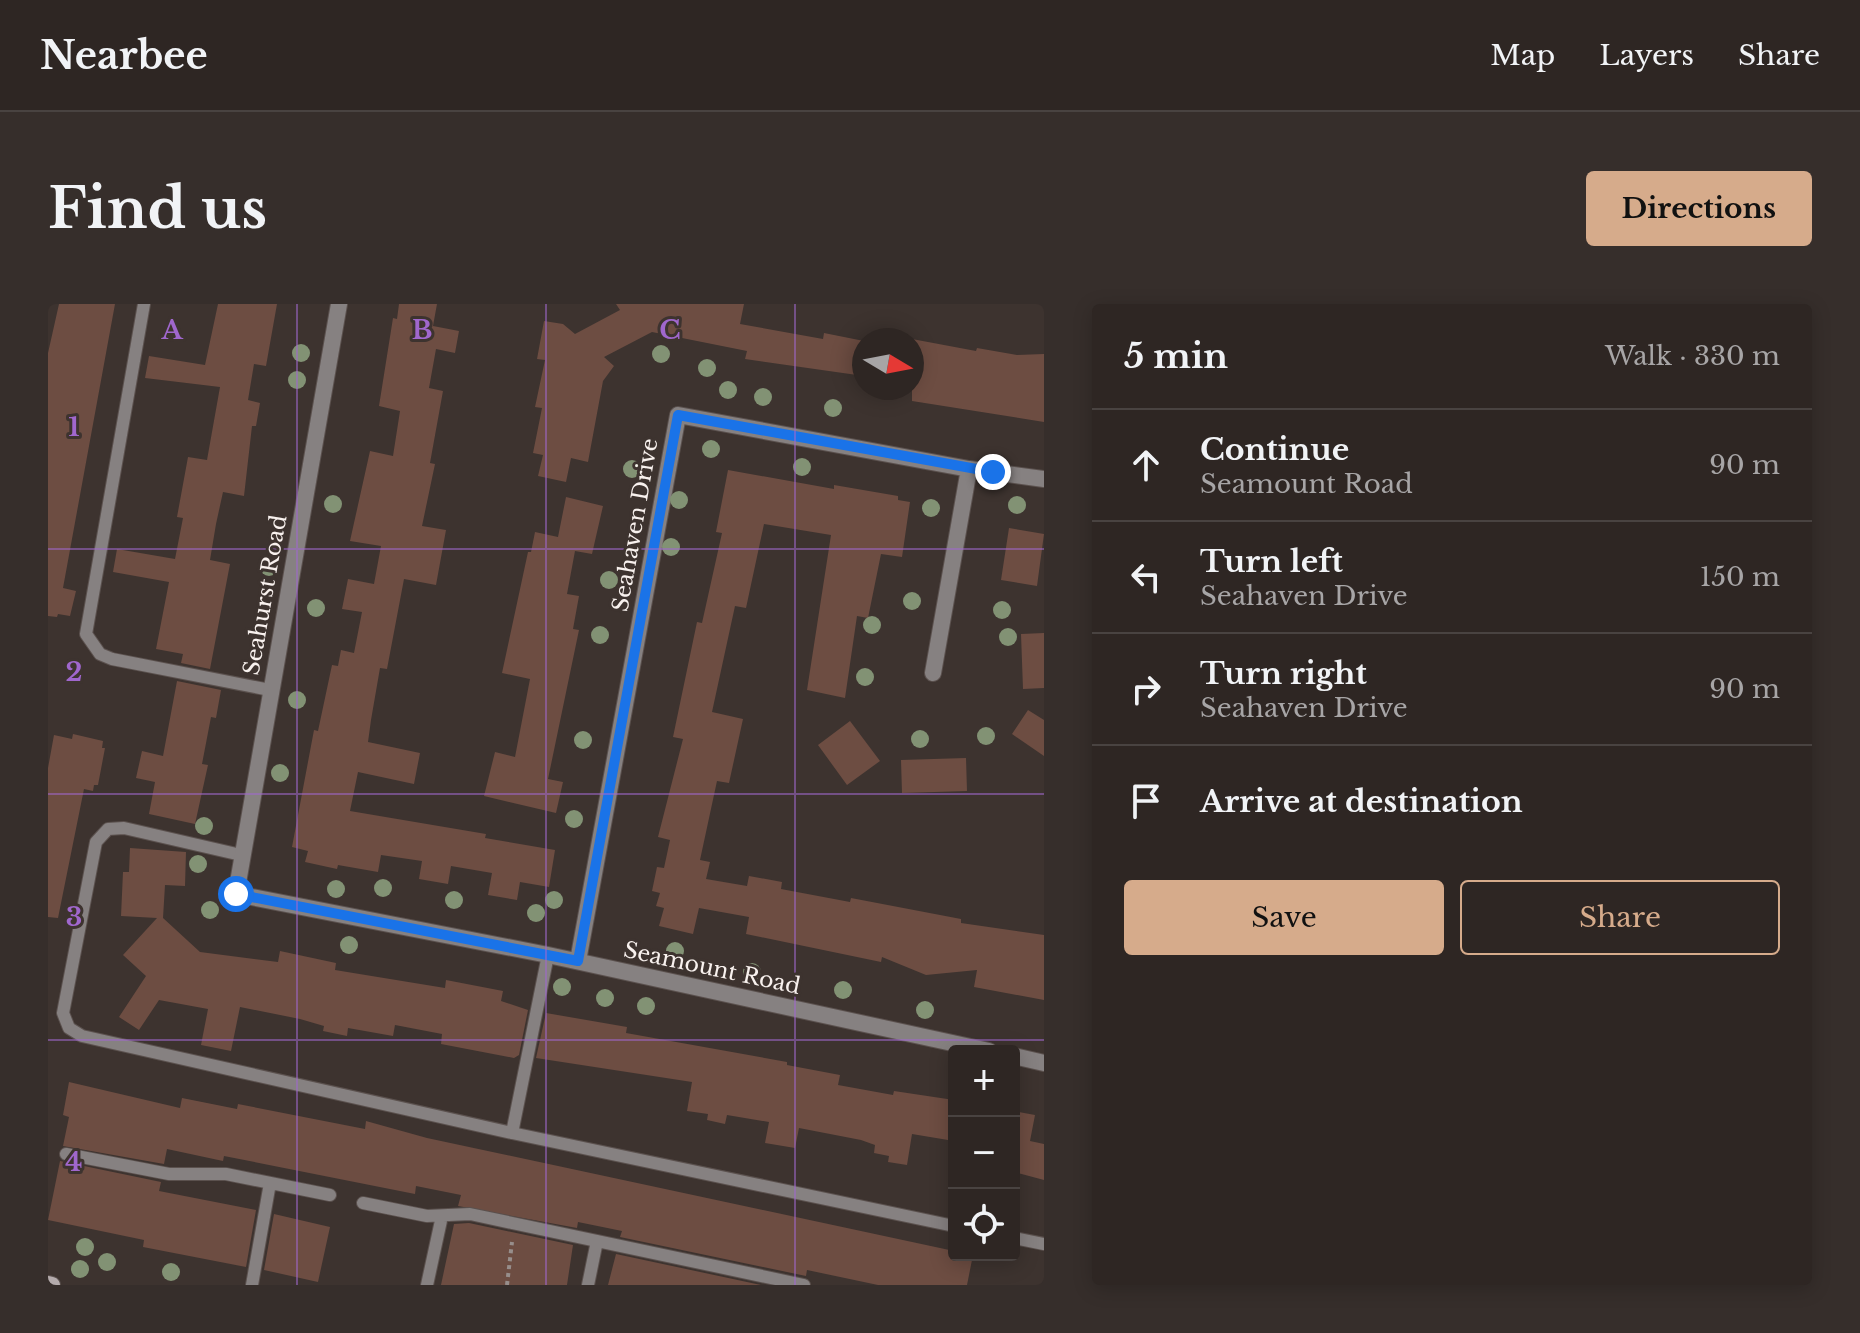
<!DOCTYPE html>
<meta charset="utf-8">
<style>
body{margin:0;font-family:"Libre Baskerville",serif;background:#362e2b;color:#f1f3f6}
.controls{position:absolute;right:24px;bottom:24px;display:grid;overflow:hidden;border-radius:8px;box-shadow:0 4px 20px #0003}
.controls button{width:72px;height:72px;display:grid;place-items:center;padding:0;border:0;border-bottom:2px solid #494341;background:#2e2623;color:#f1f3f6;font:40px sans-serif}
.compass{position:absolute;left:804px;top:24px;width:72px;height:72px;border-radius:50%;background:#2e2623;box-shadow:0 4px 20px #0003;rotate:100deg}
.stop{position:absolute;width:24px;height:24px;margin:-18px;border:6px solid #1a73e8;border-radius:50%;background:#fff}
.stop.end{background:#1a73e8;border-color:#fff;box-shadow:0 2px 8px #0008}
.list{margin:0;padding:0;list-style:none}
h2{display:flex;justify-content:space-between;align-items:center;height:104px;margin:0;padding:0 32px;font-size:34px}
h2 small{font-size:26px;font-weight:400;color:#a7a5a6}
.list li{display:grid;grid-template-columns:52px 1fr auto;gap:24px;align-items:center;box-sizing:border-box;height:112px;padding:0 32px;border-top:2px solid #494341}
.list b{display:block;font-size:30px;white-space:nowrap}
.list p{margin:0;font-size:26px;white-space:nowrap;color:#a7a5a6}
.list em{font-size:26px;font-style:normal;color:#a7a5a6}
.actions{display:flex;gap:16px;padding:24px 32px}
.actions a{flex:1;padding:18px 0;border:2px solid #d6ab8b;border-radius:8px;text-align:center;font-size:28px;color:#d6ab8b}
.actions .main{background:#d6ab8b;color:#111}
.icon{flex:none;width:44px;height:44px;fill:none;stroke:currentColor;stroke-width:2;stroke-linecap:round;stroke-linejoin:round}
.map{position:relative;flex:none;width:996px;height:981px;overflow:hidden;border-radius:8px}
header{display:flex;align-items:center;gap:48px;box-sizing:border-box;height:112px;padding:0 40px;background:#2e2623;border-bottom:2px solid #494341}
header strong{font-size:38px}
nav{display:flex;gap:44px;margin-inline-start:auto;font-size:28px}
.intro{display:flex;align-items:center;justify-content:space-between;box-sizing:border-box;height:192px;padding:0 48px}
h1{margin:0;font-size:56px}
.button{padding:20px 36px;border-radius:8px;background:#d6ab8b;color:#111;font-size:28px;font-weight:700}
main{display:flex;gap:48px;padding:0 48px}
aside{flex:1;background:#2e2623;border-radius:8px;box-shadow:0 4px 20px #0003}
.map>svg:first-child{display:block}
.building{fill:#6d4d42}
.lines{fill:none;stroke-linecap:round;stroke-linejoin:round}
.lane-casing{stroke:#5b514e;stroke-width:14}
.street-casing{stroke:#5b514e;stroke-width:18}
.secondary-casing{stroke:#5b514e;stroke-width:18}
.path{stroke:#978e8b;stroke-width:4;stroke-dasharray:4 4;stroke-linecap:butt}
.lane{stroke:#868181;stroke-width:12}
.street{stroke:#868181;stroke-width:16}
.secondary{stroke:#b4abac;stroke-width:16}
.tree{fill:#829274}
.route{stroke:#1a73e8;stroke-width:10}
.grid{fill:none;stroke:#a067cd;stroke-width:2;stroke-opacity:0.55}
.labels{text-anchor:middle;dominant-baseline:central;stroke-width:6;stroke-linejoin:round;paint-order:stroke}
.street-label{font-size:22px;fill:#f8f1ee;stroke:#3d332f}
.grid-label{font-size:26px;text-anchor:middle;font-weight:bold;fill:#a067cd;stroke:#3d332f;stroke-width:6;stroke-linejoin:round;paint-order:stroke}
</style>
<header>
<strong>Nearbee</strong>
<nav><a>Map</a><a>Layers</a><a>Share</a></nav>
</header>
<div class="intro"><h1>Find us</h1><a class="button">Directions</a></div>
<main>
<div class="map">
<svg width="996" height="981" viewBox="0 0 996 981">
<rect width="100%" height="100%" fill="#3d332f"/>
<!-- building -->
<path class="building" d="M11,0H67L15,284L28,287L22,312L10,310L9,313L0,312V49Z
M170,0H229L218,62L206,60L200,96L212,99L208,122H204L196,192L175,188L168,220L162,256L182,260L162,365L133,359L135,350L108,345L121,278L65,268L69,245L127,255L135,214L129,213L140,153L159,156L172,83L97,74L101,52L157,61Z
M351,0H389L385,22L411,27L407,49L388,45L381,84L395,87L382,159L387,160L374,222L398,226L388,281L356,275L339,365L332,364L323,416L320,438L372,449L366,480L310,468L302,507L438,530L437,534L507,546L501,583L472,578L469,596L440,591L444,569L403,562L400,580L371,575L374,557L333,551L330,568L290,561L289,565L257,558L260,547L244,543L266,426L270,427L284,361L290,362L293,346L306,349L314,308L294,305L300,275L326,280L333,242L302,237L322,147L345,152L352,107L331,102L345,14L349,15Z
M568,0H696L692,20L775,35L776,29L816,37V72L697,55L699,47L604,28L556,53L566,62L555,77L540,158L523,154L518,178L490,172L495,151L485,149L494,104L487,103L497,56L489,55L496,17L515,20L527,30L572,6Z
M864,35L928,47L929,44L969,51L996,50V118L864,97Z
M680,166L786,185V181L850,192V196L862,198L854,253L833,250L820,314L809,312L797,394L759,386L783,231L716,220L698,304L687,302L664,408L695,415L681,479L669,477L652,556L662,558L658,575L699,582L701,572L734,578L733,585L802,598L803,594L913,615V619L996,631V696L926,683L929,666L878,671L834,653L833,658L698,630L701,613L651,604L645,630L611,622L616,604L608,602L612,589L604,587L609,563L616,564L622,536L610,533L635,435L625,433L649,318L654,319L674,229L668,228Z
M518,193L555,202L544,250L527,247L519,290L531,292L525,325L531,326L500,475L515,478L508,509L436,492L447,448L467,453L482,375L454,369L480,248H483L487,228L510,233Z
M961,224L996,230L989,282L953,276Z
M996,329V384L975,385L973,330Z
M129,377L173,386L168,414L163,413L154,460L160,461L147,520L101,510L107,478L88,474L94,447L115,452Z
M980,406L996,416V452L964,430Z
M802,417L832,457L799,481L770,441Z
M25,430L55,437L54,444H57L50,481H46L45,487L36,485L10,614L0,613V464L6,431L24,435Z
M918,454L919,487L854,489L853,456Z
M82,544L138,548L137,582L117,581L115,614L152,648L230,658L232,647L288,659L287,666L397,684L398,676L455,687L453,697L480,706L471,751L466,754L393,740L394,730L347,721L345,732L300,724L299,732L275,727L276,722L252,715L192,703L183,747L153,741L160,705L111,696L91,726L71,713L98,672L75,651L109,614L73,612L75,568H81Z
M498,709L579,723L578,729L739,758V761L792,771L790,781L845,791L846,787L906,796V837L864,830L859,861L840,858L841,852L826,849L827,841L813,836L751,824L747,844L717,839L721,818L679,811L677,820L659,816L660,810L639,807L644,778L488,754Z
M21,778L132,804L134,794L189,805L190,800L317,825L318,817L379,834L906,947V951H925L919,981H830L759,966L758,972L572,933L574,927L530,918L529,924L410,902L413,891L368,882L367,890L176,852L175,857L119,845L116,860L15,842L21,813L15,811Z
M966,807L987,811L982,837L996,840V876L966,868Z
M12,857L113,878L111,887L208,906L198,963L95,943L96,936L0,916Z
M226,910L282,923L270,978L216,966Z
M421,919L525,941L519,981H393L406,920Z
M568,950L713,981H560Z"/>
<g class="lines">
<!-- lane casing -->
<g class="lane-casing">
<path id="lane" d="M96,0L38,330L52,350L64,355L222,386
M193,551L76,524L60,525L48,538L15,709L21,724L34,732L464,829L906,922
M464,829L500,651
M18,850L121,870H178L282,891
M315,899L379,912L422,910L756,981
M966,934L996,940
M204,981L222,879
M379,981L394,912
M540,981L549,937"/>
</g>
<!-- street casing -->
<g class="street-casing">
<path id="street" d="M291,0L188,590L500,651L941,747
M885,369L921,165
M530,657L630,111L921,165L996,175
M966,752L996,759"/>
</g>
<!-- secondary casing -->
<g class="secondary-casing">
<path id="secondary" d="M0,980L4,981"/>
</g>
<!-- path -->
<path class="path" d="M459,981L464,938"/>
<!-- lane -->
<use href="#lane" class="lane"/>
<!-- street -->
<use href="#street" class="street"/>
<!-- secondary -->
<use href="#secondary" class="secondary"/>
</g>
<!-- trees -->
<g class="tree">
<circle cx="253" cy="49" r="9"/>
<circle cx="613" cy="50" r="9"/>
<circle cx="659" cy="64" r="9"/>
<circle cx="249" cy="76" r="9"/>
<circle cx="680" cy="86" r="9"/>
<circle cx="715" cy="93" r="9"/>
<circle cx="785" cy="104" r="9"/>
<circle cx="663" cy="145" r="9"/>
<circle cx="754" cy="163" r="9"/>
<circle cx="584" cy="165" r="9"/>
<circle cx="631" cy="196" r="9"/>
<circle cx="285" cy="200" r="9"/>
<circle cx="969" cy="201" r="9"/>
<circle cx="883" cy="204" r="9"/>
<circle cx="623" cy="243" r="9"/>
<circle cx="221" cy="263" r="9"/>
<circle cx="561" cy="276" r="9"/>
<circle cx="864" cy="297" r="9"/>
<circle cx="268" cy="304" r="9"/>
<circle cx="954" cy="306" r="9"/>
<circle cx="824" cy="321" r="9"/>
<circle cx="552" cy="331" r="9"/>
<circle cx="960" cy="333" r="9"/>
<circle cx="817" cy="373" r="9"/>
<circle cx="249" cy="396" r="9"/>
<circle cx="938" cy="432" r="9"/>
<circle cx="872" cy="435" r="9"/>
<circle cx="535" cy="436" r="9"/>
<circle cx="232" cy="469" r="9"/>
<circle cx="526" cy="515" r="9"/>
<circle cx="156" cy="522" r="9"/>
<circle cx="150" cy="560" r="9"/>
<circle cx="335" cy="584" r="9"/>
<circle cx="288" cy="585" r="9"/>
<circle cx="406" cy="596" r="9"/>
<circle cx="506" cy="596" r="9"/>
<circle cx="162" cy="606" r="9"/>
<circle cx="488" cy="609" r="9"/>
<circle cx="301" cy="641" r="9"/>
<circle cx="627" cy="647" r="9"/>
<circle cx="704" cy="668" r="9"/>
<circle cx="514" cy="683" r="9"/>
<circle cx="795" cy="686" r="9"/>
<circle cx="557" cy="694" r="9"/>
<circle cx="598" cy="702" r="9"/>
<circle cx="877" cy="706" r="9"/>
<circle cx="37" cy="943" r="9"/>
<circle cx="59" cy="958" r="9"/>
<circle cx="32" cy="965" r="9"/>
<circle cx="123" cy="968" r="9"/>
</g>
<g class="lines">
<!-- route -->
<path class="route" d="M188,590L530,657L630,111L945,168"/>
</g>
<!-- grid -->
<path class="grid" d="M249,0V981M498,0V981M747,0V981M0,245H996M0,490H996M0,736H996"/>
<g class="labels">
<!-- street labels -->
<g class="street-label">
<text transform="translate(587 221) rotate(-80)">Seahaven Drive</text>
<text transform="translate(217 291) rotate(-80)">Seahurst Road</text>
<text transform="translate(664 664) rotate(12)">Seamount Road</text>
</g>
</g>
<g class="grid-label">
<text x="124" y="35">A</text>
<text x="374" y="35">B</text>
<text x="622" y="35">C</text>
<text x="26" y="132">1</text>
<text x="26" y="377">2</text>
<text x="26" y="622">3</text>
<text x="26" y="867">4</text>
</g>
</svg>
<div class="controls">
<button>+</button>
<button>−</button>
<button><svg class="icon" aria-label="locate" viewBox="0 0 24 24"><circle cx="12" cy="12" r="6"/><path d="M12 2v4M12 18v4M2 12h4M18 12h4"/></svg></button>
</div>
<svg class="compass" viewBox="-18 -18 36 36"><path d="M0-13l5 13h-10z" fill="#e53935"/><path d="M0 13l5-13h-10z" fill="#a7a5a6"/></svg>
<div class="stop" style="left:188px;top:590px"></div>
<div class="stop end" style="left:945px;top:168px"></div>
</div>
<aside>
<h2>5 min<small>Walk · 330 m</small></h2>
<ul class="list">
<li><svg class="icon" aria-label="ahead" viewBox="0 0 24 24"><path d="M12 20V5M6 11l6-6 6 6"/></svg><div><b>Continue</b><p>Seamount Road</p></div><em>90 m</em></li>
<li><svg class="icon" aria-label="left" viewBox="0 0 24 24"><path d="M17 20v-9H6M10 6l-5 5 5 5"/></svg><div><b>Turn left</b><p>Seahaven Drive</p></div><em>150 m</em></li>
<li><svg class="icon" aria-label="right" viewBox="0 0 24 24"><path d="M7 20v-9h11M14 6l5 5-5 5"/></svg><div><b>Turn right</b><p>Seahaven Drive</p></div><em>90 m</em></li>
<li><svg class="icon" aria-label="arrive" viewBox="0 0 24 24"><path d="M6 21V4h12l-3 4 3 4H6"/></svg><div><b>Arrive at destination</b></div></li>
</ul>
<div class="actions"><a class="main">Save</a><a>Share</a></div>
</aside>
</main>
